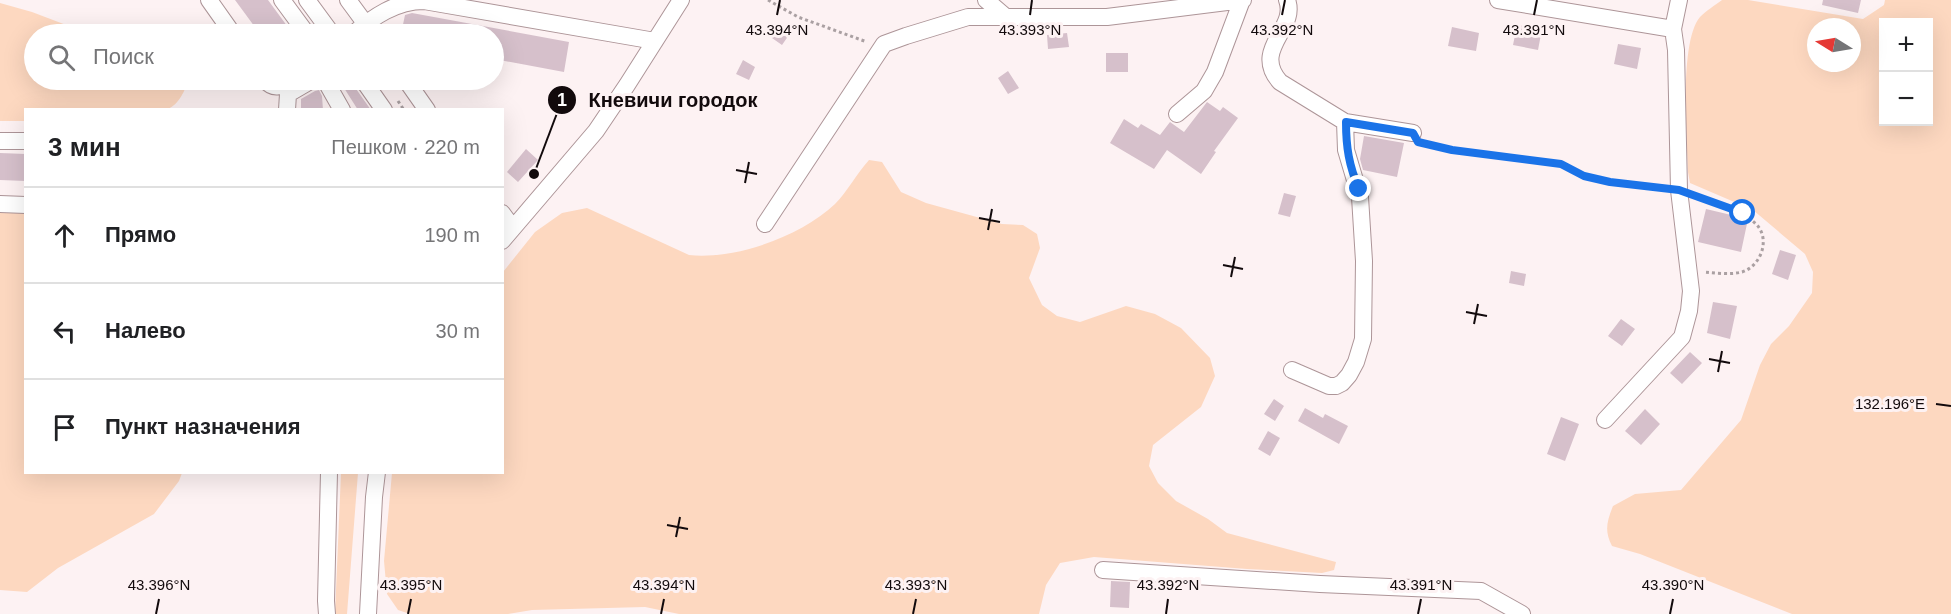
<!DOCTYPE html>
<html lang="ru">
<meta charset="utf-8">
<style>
body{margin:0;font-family:Helvetica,sans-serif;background:#f2f2f2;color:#202124}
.controls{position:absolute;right:18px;top:18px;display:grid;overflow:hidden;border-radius:0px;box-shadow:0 6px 24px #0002}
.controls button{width:54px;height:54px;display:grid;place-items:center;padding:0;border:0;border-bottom:2px solid #e0e0e0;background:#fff;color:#202124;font:30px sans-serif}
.compass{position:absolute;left:1807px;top:18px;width:54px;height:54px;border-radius:50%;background:#fff;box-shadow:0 6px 24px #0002;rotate:281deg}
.stop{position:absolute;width:18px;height:18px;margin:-14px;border:4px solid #1a73e8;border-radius:50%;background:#fff}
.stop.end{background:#1a73e8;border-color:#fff;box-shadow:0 2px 6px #0008}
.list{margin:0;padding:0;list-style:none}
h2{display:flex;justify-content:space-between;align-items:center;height:78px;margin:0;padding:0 24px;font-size:26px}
h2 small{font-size:20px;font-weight:400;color:#757577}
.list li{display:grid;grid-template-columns:39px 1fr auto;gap:18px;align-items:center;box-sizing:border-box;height:96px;padding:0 24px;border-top:2px solid #e0e0e0}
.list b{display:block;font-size:22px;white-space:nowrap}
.list em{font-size:20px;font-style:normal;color:#757577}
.icon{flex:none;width:33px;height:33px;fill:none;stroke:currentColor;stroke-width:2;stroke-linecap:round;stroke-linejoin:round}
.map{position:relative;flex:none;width:1951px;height:614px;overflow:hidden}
.search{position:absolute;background:#fff;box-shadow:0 6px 24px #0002;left:24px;top:24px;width:480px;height:66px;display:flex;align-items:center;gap:15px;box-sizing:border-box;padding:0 21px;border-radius:33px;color:#757577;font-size:22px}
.panel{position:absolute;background:#fff;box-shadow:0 6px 24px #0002;left:24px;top:108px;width:480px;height:366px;border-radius:0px}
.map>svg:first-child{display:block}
.green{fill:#fdd8c0;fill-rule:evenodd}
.building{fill:#d6c0cb}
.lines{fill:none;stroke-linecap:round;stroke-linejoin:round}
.minor-casing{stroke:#ad9598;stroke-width:18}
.path{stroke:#aaa0a2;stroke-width:3;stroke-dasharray:3 3;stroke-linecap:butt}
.minor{stroke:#fff;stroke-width:16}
.route{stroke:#1a73e8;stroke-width:8}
.ticks{fill:none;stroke:#120a0c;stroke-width:2}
.ticks-label{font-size:15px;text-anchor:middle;fill:#120a0c;stroke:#fdf2f3;stroke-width:6;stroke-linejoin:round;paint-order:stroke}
.leader{fill:none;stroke:#120a0c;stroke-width:2}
.callout-dot{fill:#120a0c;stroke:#fdf2f3;stroke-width:2}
.mark-label{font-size:18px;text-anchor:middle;font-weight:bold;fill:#fff}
.callout-label{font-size:20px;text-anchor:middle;font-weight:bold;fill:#120a0c;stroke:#fdf2f3;stroke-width:6;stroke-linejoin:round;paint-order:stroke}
</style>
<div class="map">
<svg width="1951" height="614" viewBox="0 0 1951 614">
<rect width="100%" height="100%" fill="#fdf2f3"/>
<!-- green -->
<path class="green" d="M1722,0H1748L1863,19L1884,5L1885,0H1951V614H1792L1640,554L1612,546C1604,531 1607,521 1613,506L1635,494L1681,490L1741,420L1760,365L1771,344L1789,326L1812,293L1813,272L1805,254L1753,210L1690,183L1688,172C1687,138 1679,42 1700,17C1706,11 1715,5 1722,0ZM1928,22V122H1884V22ZM1816,27H1852V63H1816Z
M0,3L32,12L74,28L107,34H34V80H188C185,91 179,104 168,109L26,110L25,121H0Z
M869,160L882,162L901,192L926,203L1002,224L1023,225L1037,234L1040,248L1029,278L1042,305L1057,316L1080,322L1126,306L1155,314L1181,328L1210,358L1215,376L1201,407L1153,445L1149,466L1158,483L1176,501L1208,519L1227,533L1336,562L1334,570L1322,573L1247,569L1094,557L1060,563L1046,585L1039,614H679L645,607L532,610L508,614H410L398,610L387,594L384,561L392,473L502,472L503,272L535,232L562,213L587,208L689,255C736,260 801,236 835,204C847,192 857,173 869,160Z
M0,205L25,206L26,472L182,473L179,481L154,514L58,568L27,592L0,590Z
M341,473H358L347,614H335Z"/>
<!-- building -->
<path class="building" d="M235,0H268L293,34H260Z
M1823,0H1861L1858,13L1822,5Z
M412,13L569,42L564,72L494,59V34H401L405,15Z
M780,25L791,32L782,45L772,38Z
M1517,25L1542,29L1538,50L1513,45Z
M1452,27L1479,33L1476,51L1448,46Z
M1067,33L1069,47L1048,49L1047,35Z
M1618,44L1641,48L1637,69L1614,64Z
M1106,53H1128V72H1106Z
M743,60L755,67L749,80L736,74Z
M1008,71L1019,88L1008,94L998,78Z
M339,80H353L354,86L371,110H358Z
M319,90L322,96L323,110H301V99L315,91Z
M1207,102L1220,111L1223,107L1238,118L1214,151L1216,152L1201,174L1167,150L1154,169L1110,143L1124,119L1138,128L1141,124L1160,135L1170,122L1184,132Z
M1364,136L1404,143L1397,177L1363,170L1360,159Z
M526,149L538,160L518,182L507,172Z
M0,153L26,154V181L0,180Z
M1284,193L1296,196L1290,217L1278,214Z
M1706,209L1748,219L1741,252L1698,242Z
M1780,250L1796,255L1788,280L1772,274Z
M1511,271L1526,274L1524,286L1509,283Z
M1713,302L1737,306L1730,339L1707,333Z
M1621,319L1635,329L1622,346L1608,336Z
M1690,352L1702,363L1682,384L1670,373Z
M1274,399L1284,406L1275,421L1264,414Z
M1305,408L1323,418L1325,414L1348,426L1339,444L1298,421Z
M1645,409L1660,424L1641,445L1625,431Z
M1561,417L1579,424L1565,461L1547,454Z
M1268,431L1280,438L1270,456L1258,449Z
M1111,581L1130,582L1129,608L1110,607Z"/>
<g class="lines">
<!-- minor casing -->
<g class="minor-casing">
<path id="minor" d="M209,0L233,34
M282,0L307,34
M307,0L332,34
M348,0L373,34
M986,0L1006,17
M1287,0C1298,29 1251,49 1280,82L1345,122L1346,150L1360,197L1364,261L1363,339L1356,362L1349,375L1342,383L1336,386H1329L1292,370
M1498,0L1673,29
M353,34C373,17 396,1 424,1L655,41
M265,80C274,91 282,86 292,80
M325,80L342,110
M363,80L384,110
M406,80L427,110
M287,110L288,94L312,80
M1177,114L1204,91L1215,72L1242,0
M1345,122L1413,133
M0,141H26
M0,204L26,205
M502,213L513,228
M765,224L884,44L906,36L968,17H1107L1243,0
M502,241L596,131L627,85L681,0
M1605,420L1682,337L1689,311L1691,291L1679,190L1676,50L1673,29L1679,0
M1103,570L1320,584L1481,591L1522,614
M327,614L326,601L329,472
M368,614L374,497L377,472"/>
</g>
<!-- path -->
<path class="path" d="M768,0L798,17L867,42
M398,101L404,110
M1424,143L1452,150L1561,164L1584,176L1609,182L1664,188
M1693,195C1714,202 1740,208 1756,224C1771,239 1761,266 1742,272C1730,275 1716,273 1704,272"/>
<!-- minor -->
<use href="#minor" class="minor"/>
</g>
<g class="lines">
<!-- route -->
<path class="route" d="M1359,189C1349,166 1346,147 1346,122L1413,133L1418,142L1452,150L1561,164L1584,176L1610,182L1679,190L1743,213"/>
</g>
<!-- ticks -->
<path class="ticks" d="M777,15L780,0M1030,15L1032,0M1282,15L1285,0M1534,15L1537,0M736,170L757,174M745,183L749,162M979,218L1000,222M988,230L992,209M1223,265L1243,269M1231,277L1235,257M1466,312L1487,316M1474,324L1478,304M1709,359L1730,363M1718,372L1722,351M1936,404L1951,406M667,525L688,529M676,537L680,517M156,614L159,599M408,614L411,599M661,614L664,599M913,614L916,599M1166,614L1168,599M1418,614L1421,599M1670,614L1673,599"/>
<g class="ticks-label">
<text x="777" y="35">43.394°N</text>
<text x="1030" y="35">43.393°N</text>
<text x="1282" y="35">43.392°N</text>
<text x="1534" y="35">43.391°N</text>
<text x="1890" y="409">132.196°E</text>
<text x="159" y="590">43.396°N</text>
<text x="411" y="590">43.395°N</text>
<text x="664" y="590">43.394°N</text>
<text x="916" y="590">43.393°N</text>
<text x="1168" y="590">43.392°N</text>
<text x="1421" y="590">43.391°N</text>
<text x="1673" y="590">43.390°N</text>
</g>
<!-- callouts -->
<path class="leader" d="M534 174L562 100"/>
<g class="callout-dot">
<circle cx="534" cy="174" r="6"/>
<circle cx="562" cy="100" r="15"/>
</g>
<g class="mark-label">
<text x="562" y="106">1</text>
</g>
<g class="callout-label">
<text x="673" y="107">Кневичи городок</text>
</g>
</svg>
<div class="controls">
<button>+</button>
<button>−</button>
</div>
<svg class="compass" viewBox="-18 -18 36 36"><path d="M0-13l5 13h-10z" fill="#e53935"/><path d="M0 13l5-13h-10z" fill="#757577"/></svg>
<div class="stop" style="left:1743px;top:213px"></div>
<div class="stop end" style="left:1359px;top:189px"></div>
<div class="search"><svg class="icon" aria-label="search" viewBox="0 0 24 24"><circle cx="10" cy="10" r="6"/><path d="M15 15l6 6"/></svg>Поиск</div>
<section class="panel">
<h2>3 мин<small>Пешком · 220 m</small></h2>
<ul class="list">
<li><svg class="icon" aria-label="ahead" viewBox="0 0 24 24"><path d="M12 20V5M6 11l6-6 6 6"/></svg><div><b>Прямо</b></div><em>190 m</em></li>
<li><svg class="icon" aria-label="left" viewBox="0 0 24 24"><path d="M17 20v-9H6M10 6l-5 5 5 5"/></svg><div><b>Налево</b></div><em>30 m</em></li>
<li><svg class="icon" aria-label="arrive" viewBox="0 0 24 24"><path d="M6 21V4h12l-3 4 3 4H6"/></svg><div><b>Пункт назначения</b></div></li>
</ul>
</section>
</div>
